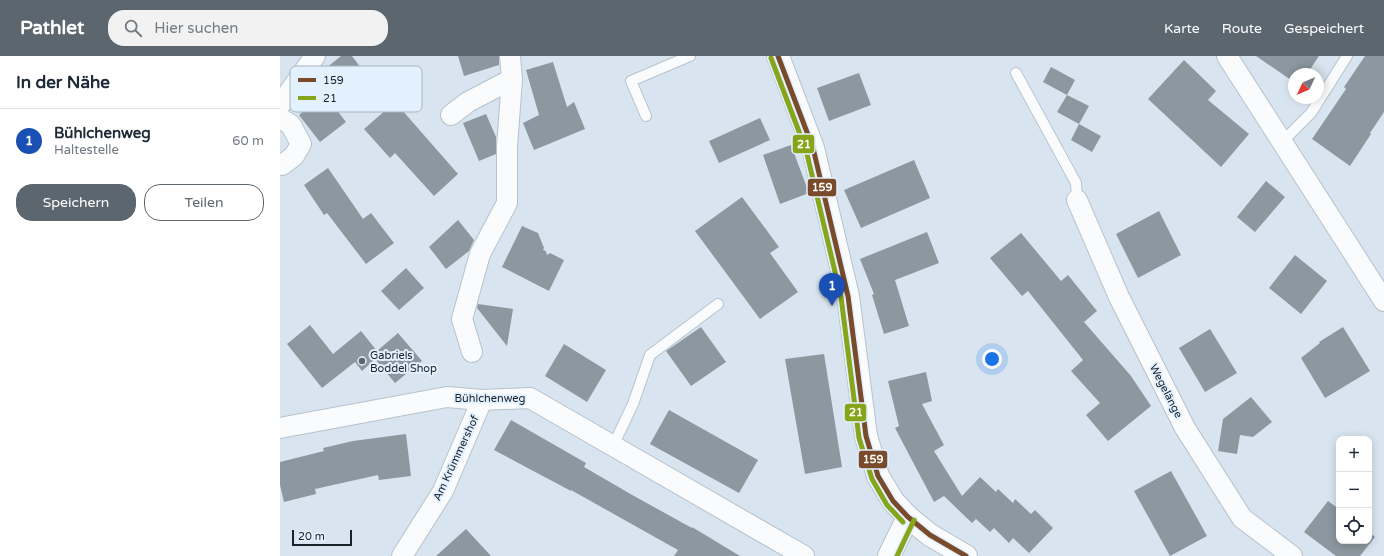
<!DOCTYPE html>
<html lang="de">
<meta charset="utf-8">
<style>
body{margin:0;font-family:"Varela Round",sans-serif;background:#f2f2f3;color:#1f2937}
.controls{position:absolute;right:12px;bottom:12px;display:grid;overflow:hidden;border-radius:8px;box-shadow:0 2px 10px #0003}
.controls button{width:36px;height:36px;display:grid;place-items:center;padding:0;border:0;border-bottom:1px solid #e0e1e3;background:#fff;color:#1f2937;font:20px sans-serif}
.compass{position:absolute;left:1008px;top:12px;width:36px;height:36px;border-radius:50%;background:#fff;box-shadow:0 2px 10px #0003;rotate:226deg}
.scale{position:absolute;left:12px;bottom:10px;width:60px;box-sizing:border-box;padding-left:4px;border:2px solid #192129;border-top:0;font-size:11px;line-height:14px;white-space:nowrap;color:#192129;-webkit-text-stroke:3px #e3f1ff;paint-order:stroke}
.you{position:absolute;left:712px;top:303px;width:14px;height:14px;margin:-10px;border:3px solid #fff;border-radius:50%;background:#1a73e8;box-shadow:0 0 0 6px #1a73e833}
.badge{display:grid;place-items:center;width:26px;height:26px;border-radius:50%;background:#5c666f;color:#fff;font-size:13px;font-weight:700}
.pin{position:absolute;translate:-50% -33px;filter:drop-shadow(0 1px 2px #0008)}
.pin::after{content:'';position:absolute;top:21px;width:14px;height:12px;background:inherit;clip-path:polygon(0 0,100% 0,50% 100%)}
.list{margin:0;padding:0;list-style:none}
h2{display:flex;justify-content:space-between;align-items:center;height:52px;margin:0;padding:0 16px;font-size:17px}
h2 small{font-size:13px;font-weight:400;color:#747a83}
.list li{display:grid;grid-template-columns:26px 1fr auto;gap:12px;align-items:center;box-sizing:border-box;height:64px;padding:0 16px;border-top:1px solid #e0e1e3}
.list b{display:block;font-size:15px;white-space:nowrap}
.list p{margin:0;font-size:13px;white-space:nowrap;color:#747a83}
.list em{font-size:13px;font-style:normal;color:#747a83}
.actions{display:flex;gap:8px;padding:12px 16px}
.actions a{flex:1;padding:9px 0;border:1px solid #5c666f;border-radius:16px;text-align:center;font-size:14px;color:#5c666f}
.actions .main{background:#5c666f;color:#fff}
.icon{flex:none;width:22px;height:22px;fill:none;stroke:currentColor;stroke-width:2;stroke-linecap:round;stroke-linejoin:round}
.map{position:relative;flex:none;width:1104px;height:500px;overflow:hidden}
header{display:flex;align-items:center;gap:24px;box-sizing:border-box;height:56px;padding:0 20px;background:#5c666f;color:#fff}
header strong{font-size:19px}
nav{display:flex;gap:22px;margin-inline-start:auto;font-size:14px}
.search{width:280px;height:36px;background:#f2f2f3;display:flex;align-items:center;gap:10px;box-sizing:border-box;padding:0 14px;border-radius:16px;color:#747a83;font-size:15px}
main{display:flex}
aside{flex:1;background:#fff}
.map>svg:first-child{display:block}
.building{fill:#8c979f}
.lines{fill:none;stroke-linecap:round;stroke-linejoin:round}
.service-casing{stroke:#b7c2cb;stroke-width:12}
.minor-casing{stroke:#b7c2cb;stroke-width:22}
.tertiary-casing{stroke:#b7c2cb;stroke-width:24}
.service{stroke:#f9fbfd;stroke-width:10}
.minor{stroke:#f9fbfd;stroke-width:20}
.tertiary{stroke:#f9fbfd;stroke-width:22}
.bus-1-casing{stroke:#e3f1ff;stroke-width:8}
.bus-2-casing{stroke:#e3f1ff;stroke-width:8}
.bus-1{stroke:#7a4b2a;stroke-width:5}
.bus-2{stroke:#87a51b;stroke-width:5}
.poi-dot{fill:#5c666f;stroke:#e3f1ff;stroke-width:1.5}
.labels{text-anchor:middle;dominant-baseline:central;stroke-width:4;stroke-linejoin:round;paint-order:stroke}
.poi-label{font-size:11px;fill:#192129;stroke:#e3f1ff;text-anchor:start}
.street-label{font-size:11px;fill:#192129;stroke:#e3f1ff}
.key{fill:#e3f1ff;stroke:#a6b3bf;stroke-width:1}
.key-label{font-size:11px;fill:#192129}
.line-badge{stroke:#e3f1ff;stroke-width:1.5}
.badge-label{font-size:11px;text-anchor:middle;font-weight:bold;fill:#fff}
</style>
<header>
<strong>Pathlet</strong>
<div class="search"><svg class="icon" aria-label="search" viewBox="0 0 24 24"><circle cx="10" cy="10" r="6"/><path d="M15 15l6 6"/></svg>Hier suchen</div>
<nav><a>Karte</a><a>Route</a><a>Gespeichert</a></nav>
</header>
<main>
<aside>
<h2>In der Nähe<small></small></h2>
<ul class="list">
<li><span class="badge" style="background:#1a4fb4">1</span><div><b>Bühlchenweg</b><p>Haltestelle</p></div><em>60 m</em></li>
</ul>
<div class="actions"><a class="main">Speichern</a><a>Teilen</a></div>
</aside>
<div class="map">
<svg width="1104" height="500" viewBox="0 0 1104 500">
<rect width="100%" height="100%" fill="#d8e5f0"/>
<!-- building -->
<path class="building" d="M61,0H72L87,20L52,48L66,66L40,86L19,59L31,49L24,40L50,19L45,13Z
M178,0H219V9L184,20Z
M976,0H1039L1027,18H1014V26Z
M1085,0H1104V56L1090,77L1091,78L1070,110L1032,83L1066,33L1064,31Z
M904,4L936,35L928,44L969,78L941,111L868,43Z
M273,6L287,51L294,46L305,73L254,94L243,67L259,59L246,14Z
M771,11L795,24L787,39L763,26Z
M579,17L591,49L549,65L537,32Z
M787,39L809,50L799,68L777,56Z
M115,46L178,118L154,140L115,97L110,102L84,73Z
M206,58L216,81V98L199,105L183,67Z
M480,62L490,84L439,107L429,85Z
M799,68L821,80L812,96L791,84Z
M511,89L529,137L500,148L483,99Z
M634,104L650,142L581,172L564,134Z
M48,112L83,163L91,157L114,187L86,208L47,157L44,159L24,129Z
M986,125L1005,141L975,176L957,161Z
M462,141L499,191L490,197L518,236L480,263L415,175Z
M879,155L901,199L858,222L836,178Z
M178,164L194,184L189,195L166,213L149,191Z
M242,170L258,177L264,192L263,194L266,195L267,199L270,197L284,204L269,235L222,211Z
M647,176L659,207L615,224L629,270L604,278L592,239L594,238L580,203Z
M741,177L781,225L788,219L817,255L804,266L851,320L871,350L828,385L806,359L820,347L791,315L803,304L748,235L742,240L710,202Z
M1015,199L1047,225L1021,258L989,232Z
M126,212L144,232L119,254L101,235Z
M198,248L233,253L227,290L197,252Z
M30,269L53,298L81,275L97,295L118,277L142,305L115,327L95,303L82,315L75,306L42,332L7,288Z
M421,271L446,306L411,330L386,295Z
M1063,271L1090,315L1045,342L1021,302L1040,287L1039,286Z
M930,273L957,317L925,336L899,292Z
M284,288L326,314L307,346L265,320Z
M544,298L562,411L525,418L505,303Z
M646,316L652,345L642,348L664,389L654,395L682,440L700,421L716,436L718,433L733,447L735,443L751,458L755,454L773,472L749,497L733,482L729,487L714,472L710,476L695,462L696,463L692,467L664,440L654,446L615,372L619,370L608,325Z
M971,341L992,366L973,381L960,379L957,398L938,395L943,363Z
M389,354L478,404L459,437L370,388Z
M231,364L306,407L304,411L354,440L412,472V471L460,500H394L398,494L291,434V435L214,394Z
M126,378L131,420L99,424L98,419L35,433L36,438L4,446L0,429V406L44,395L43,392L73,385Z
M891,415L927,480L890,500L854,435Z
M1048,445L1059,453V485H1089V476L1095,481L1080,500H1056L1024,476Z
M186,473L211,500H156Z"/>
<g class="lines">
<!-- service casing -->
<g class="service-casing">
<path id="service" d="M736,17L796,127L797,144
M366,60L351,25L410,0
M1002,86L1031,57L1067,0
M333,390L353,348L370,299L438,248"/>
</g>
<!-- minor casing -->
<g class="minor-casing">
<path id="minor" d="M947,0L1104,245
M0,49L35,0
M171,59L188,46L232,23
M0,62L11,69L21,88L14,100L2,109L0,108
M797,144L839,241L905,372L962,462L1012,500
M192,296L182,263L200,198L227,147V91L232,23L230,0
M0,372L167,341L202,344L250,342L524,500
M122,500L163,435L202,344"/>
</g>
<!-- tertiary casing -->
<g class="tertiary-casing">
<path id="tertiary" d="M498,0L533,92L568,240L586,380L598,420L613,445L628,461L650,479L686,500
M609,500L628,461"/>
</g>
<!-- service -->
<use href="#service" class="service"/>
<!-- minor -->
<use href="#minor" class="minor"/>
<!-- tertiary -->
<use href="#tertiary" class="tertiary"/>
<!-- bus-1 casing -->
<g class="bus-1-casing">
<path id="bus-1" d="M498,0L533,92L568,240L586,380L598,420L613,445L628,461L650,479L686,500"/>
</g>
<!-- bus-2 casing -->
<g class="bus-2-casing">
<path id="bus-2" d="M491,2L526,94L561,241L579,382L592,423L607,449L623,466
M617,500L634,464"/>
</g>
<!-- bus-1 -->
<use href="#bus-1" class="bus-1"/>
<!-- bus-2 -->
<use href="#bus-2" class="bus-2"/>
</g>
<!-- markers -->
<circle class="poi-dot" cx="82" cy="305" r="4"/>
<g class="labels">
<!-- poi labels -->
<g class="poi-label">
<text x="90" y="299">Gabriels<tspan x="90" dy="13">Boddel Shop</tspan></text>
</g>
<!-- street labels -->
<g class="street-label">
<text transform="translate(886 335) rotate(63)">Wegelänge</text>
<text x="210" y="342">Bühlchenweg</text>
<text transform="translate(176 402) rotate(-65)">Am Krümmershof</text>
</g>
</g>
<!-- legend -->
<rect x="10" y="10" width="132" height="46" rx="6" class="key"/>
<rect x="18" y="22" width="18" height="4" fill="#7a4b2a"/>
<rect x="18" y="40" width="18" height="4" fill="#87a51b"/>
<g class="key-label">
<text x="43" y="28">159</text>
<text x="43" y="46">21</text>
</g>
<g class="line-badge">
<rect x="512" y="78" width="23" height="20" rx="4" fill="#87a51b"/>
<rect x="527" y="122" width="30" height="19" rx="4" fill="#7a4b2a"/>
<rect x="564" y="347" width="23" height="19" rx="4" fill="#87a51b"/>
<rect x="578" y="394" width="30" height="19" rx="4" fill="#7a4b2a"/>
</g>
<g class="badge-label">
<text x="524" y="92">21</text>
<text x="542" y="135">159</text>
<text x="576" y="360">21</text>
<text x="593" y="407">159</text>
</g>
</svg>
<div class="controls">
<button>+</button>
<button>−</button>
<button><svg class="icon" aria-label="locate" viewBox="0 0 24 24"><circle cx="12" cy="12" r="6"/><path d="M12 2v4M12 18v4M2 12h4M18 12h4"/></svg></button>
</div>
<svg class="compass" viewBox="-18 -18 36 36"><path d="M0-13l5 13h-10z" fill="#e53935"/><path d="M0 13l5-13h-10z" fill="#747a83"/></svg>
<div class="scale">20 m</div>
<div class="you"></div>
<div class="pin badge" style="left:552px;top:250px;background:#1a4fb4">1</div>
</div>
</main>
